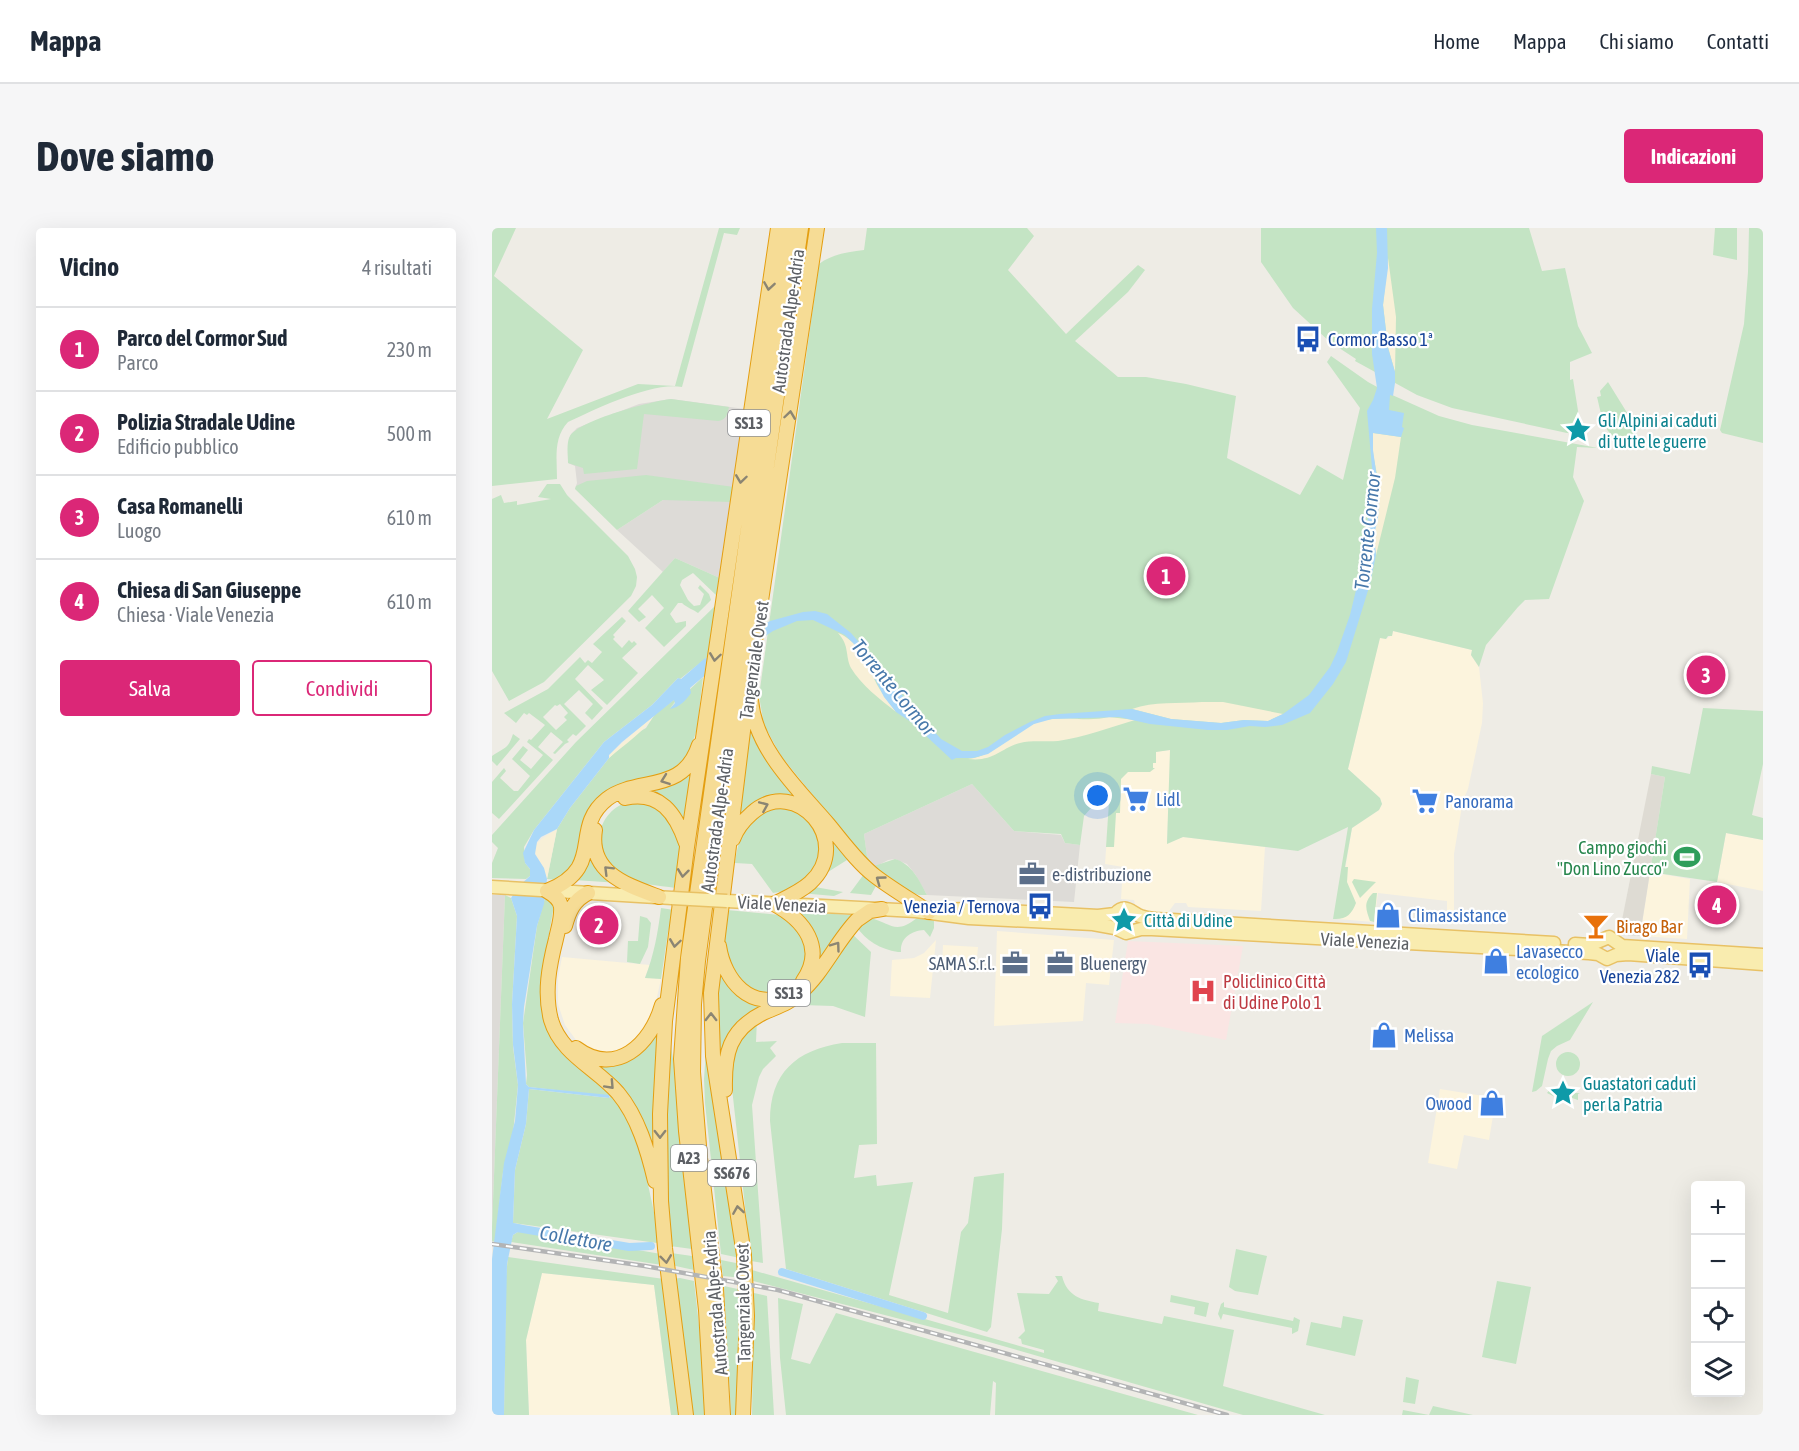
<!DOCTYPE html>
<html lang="it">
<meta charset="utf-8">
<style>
body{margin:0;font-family:"Asap Condensed",sans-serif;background:#f6f6f7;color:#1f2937}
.controls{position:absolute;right:18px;bottom:18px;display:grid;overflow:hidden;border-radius:6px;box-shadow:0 6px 24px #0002}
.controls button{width:54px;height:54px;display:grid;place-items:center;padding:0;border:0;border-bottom:2px solid #e0e1e3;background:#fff;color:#1f2937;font:30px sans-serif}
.you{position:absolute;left:606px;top:568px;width:21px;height:21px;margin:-15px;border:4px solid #fff;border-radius:50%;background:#1a73e8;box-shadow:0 0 0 9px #1a73e833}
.badge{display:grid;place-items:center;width:39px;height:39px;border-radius:50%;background:#db2777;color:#fff;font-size:20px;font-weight:700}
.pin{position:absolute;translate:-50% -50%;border:3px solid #fff;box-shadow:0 2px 6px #0006}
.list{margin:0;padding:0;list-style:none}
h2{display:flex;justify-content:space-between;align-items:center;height:78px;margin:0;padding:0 24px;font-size:26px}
h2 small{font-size:20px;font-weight:400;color:#747a83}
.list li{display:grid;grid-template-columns:39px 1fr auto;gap:18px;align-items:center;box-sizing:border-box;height:84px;padding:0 24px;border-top:2px solid #e0e1e3}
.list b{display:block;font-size:22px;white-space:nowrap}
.list p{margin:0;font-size:20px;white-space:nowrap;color:#747a83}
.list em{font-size:20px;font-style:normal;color:#747a83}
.actions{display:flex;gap:12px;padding:18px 24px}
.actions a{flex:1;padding:14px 0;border:2px solid #db2777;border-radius:6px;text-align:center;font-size:21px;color:#db2777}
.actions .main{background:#db2777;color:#fff}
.icon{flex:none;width:33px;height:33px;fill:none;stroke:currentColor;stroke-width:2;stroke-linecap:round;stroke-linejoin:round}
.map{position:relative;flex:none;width:1271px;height:1187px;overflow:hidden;border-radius:6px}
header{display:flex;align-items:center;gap:36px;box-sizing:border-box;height:84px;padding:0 30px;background:#fff;border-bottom:2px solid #e0e1e3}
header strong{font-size:28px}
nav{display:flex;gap:33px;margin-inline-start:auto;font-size:21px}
.intro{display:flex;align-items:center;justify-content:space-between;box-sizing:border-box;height:144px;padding:0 36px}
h1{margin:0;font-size:42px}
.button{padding:15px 27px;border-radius:6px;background:#db2777;color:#fff;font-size:21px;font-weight:700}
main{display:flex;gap:36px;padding:0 36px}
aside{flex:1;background:#fff;border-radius:6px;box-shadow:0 6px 24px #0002}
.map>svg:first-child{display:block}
.commercial{fill:#fcf4dd}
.industrial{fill:#dddbd7}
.education{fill:#dedbd3}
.medical{fill:#fae5e3}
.green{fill:#c4e4c4;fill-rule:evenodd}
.sand{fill:#f8f0d7}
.water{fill:#aad8f9}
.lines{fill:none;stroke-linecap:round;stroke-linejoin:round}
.canal{stroke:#aad8f9;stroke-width:8}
.major-casing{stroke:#e8c165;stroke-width:15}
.highway-casing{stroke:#e49e10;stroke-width:16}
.major{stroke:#f9ecaf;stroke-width:12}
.highway{stroke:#f6dc95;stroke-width:14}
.rail-casing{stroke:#b3b4b5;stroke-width:4.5}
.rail{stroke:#fff;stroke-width:2;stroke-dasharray:7;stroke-linecap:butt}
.major-bridge-casing{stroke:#e8c165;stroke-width:15;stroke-linecap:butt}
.major-bridge{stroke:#f9ecaf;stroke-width:12}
.oneway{stroke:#8b8573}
.labels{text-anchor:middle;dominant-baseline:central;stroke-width:4.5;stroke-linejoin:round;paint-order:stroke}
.shield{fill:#fff;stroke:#8e9093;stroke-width:1.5}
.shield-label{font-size:16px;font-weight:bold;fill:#5d6065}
.street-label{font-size:18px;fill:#5d6065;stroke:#fff}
.transit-label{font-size:18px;fill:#164399;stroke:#fff;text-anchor:end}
.culture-label{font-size:18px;fill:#0d838f;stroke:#fff;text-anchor:start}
.shop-label{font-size:18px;fill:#366cbe;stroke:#fff;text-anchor:start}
.leisure-label{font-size:18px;fill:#27864d;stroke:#fff;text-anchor:end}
.service-label{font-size:18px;fill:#4e5e75;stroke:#fff;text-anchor:start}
.food-label{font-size:18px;fill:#c56008;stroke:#fff;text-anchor:start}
.health-label{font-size:18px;fill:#be3a42;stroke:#fff;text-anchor:start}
.water-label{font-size:20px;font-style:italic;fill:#4879ab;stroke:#fff}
</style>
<header>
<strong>Mappa</strong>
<nav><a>Home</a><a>Mappa</a><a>Chi siamo</a><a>Contatti</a></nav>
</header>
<div class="intro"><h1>Dove siamo</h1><a class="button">Indicazioni</a></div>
<main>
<aside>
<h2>Vicino<small>4 risultati</small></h2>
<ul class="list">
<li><span class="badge">1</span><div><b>Parco del Cormor Sud</b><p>Parco</p></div><em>230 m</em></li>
<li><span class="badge">2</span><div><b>Polizia Stradale Udine</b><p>Edificio pubblico</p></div><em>500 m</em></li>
<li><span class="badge">3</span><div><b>Casa Romanelli</b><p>Luogo</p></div><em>610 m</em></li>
<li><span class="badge">4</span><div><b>Chiesa di San Giuseppe</b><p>Chiesa · Viale Venezia</p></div><em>610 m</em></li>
</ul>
<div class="actions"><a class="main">Salva</a><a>Condividi</a></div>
</aside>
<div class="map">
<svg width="1271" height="1187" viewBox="0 0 1271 1187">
<rect width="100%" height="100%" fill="#eeece5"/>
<!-- commercial -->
<path class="commercial" d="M901,403L980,422L979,427L987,439L991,475L990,495L976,561L971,572L962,626V686H955V673L886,665L882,694L845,691L860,600L887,582L890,576L888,570L856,541L888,409L894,411L900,407Z
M679,522L675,615L691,609L773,619L769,683L696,679L694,675H683L674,687L653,685L644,681L642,672L629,671L631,639L613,636L621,528Z
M1234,605L1271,612V663L1225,654Z
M1158,644L1198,651L1195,711L1148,708Z
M505,703L622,712L617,757L594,755L591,793L502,798Z
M444,712L438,770L398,768L400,732L422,730L432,725Z
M451,717L486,719L484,742L450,740Z
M70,729L158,737L153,749L169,751L162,782L149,809L125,826L106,825L84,812L73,797L66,776V750Z
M948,861L1004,870L997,912L972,907L965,941L936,935Z
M50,1045L162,1057L179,1187H37L34,1112Z"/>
<!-- industrial -->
<path class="industrial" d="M179,171L253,181L230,351L183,330L171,344L125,302L171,272L156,257L83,261L85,255L83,238L76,235L77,210L80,205L85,200L147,176Z
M480,556L522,603L569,607L573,615L588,617L582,674L435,667L423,646L415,636L403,631L396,632L383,639L375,628L372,606Z
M0,667H13L0,999Z"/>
<!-- education -->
<path class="education" d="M1159,546L1173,549L1148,708L1127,707Z"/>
<!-- medical -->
<path class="medical" d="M636,713L751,718L734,812L656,796L623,795Z"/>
<!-- green -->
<path class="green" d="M0,0H24L2,48L91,122L55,191L146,156L183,158L227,0H248L245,7L232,5L190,159C162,153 103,181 76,194C61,210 65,231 65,251L0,258Z
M375,0H535L542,8L516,42L574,106L646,37L653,42L636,64L583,113L626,149H654L694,156L744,168L735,230L808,267L825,237L851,252L868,180L835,134L839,128L876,154L898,166L947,188L980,197L1106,220L1085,219L1081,249L1092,273L1057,371L1033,372L1026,379L994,417L987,439L979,427L980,422L901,403L900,408H896L894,411L888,410L856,541L888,570L890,576L887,582L860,600L853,639H856L855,654L864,675C860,686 854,692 841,691L856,599L806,623L691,609L675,616L678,522L664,524V535H661V540H663L658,544H636L629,551L628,585H624L622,619H614L618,559L592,588L588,617L573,615L569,606L522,603L480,556L372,606L375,628L382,638L403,631C420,636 427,652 435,667H427L412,662L381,641L289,528L272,497L267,468L327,36C340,26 356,24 372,22Z
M769,0H1037L1050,43L1073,40L1086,98L1100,125L1078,134V152L1081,151L1087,189H1083V205H1075L960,180L925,167L863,133L864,131L838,114L801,80L769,34Z
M1223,0H1245V32L1221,27Z
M1257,0H1271V215L1230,205L1228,202L1252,96L1256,44Z
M1116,154L1142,196L1143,203L1138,210C1112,216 1110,188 1105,169L1109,168L1108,163Z
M179,171L237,179C235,187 234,192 226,193L152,186L145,241L92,246L91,240L76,235C76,227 74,215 78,208C88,192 160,173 179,171Z
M154,247L242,259L239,274L171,272L125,302L83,261L84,258L95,253Z
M55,256H68L75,267L136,328L143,341L145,349L144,358L139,368L52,454L17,473L0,443V271L9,267L12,275L25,273V277L59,271L46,269Z
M183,330L230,351L224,367L201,345L190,352L188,357L196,372L202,378L208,377L212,366L206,360L208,357L217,366L219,372L206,385C201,381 195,380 190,375H186L178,386L184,395L194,393V398L172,419L153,400L172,380L160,367L146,381L154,389L147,394L136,383Z
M225,376L218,427L188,451L186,450L160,477L112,514L42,602L32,619L33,635L38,641V648L34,651L0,650V635L6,620L0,614V607L84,514Z
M130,389L134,393L121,407L123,409L121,411L130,420L137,412L140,415L142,413L145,416L130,430L146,445L115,477L99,462L112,452L96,437L83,451L111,480L100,492L93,485L101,476L87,462L72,476L94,498L84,508L81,506L75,512L77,514L73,516L63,526L61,525L71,514L59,504L46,519L61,532L7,591L0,585V554L12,540L14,543L8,550L22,563H26L38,548L20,531L31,518L36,522L28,532L39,541L51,527L35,514L37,511L39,512L53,497L37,485L35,487L32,485L24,495L12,485L56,461L88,429L93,435L96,432L100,435L110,424L101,416ZM68,476L76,485L72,489L75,492L64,502L51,489L63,477L65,478Z
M211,449L205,501L197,525L182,542L173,547L117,561L104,571L98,581L84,634L66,652L55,651L65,601L78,580L117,530L142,507L154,500L163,486L183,471V474L178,480Z
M1211,480L1271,483V536L1260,587L1271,590V612L1234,605L1225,654L1158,644L1173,549L1159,546L1160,538L1198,546Z
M258,493L312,574C276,563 271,569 246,593Z
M21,506L28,511L5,538L0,533V528C12,519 16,522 21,506Z
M202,536L194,592L190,593L149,564Z
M138,573C164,573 187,595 188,621C189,634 185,647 184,660C166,657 145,657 129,648C97,629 101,584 138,573Z
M286,580C321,585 324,597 328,629C316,650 307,662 281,665L260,636L243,635C247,605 255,589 286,580Z
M340,608L385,656L379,667L358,665L372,646L355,632L336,644L323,659L351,664L342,668L308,665C327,647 343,637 340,608Z
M99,616L128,655L82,652Z
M862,651L884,654L868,670L860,654Z
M881,665H885L882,694L878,693C874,681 871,675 881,665Z
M13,667L19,670L25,688L20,776L21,819L26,857L21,905L11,944L3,1014L0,1013V999Z
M53,670H61L62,677L48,758L52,794L58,808L67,822L77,832L117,862L138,889L149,924L166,1003L165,1015L21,995L23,942L34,896L37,861L117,870L118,868L37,859L34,856L35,847L31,795L45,698Z
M169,680L182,682L176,704L169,751L153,750C162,727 166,704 169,680Z
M235,682L288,687L296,691L312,708L315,730L309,748L301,756L291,761L272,764L260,761L249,755L240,746L231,711Z
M304,684L362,687L321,743Z
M148,688L155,690L159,695L156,719L148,736L135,734L136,713H146Z
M377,690C399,694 402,708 425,690L442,691V700L438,709L432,702C419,703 408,710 409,724H406C388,721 374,713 364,698Z
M358,704L379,724L373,789L341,778L310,777L311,768Z
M229,741L276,774L261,785L228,852L223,787Z
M1101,774L1078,812L1065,818L1059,823L1056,831L1050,858L1044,863L1040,864L1050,808Z
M265,791L264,814L285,813L278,820L284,828L271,841L267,849L260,877L271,1035L259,1033L239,851L241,830L248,809Z
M168,801L163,934L155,908L90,827L117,836L161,810Z
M215,807L248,1030L229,1026L213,875L212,851Z
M350,815H384L385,916L367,917L362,950L384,947L385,958L421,954L397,1067L456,1085L469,1004L476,995L482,949L512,945L510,1001L499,1099L495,1104L294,1041L278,893C278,845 304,822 350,815Z
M179,818L185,858L200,1021L178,1018C172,952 173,884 179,818Z
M1064 836a12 12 0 1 1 24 0a12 12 0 1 1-24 0Z
M1060,859L1067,863H1079L1080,865H1088L1086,866V872L1080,870H1065L1055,865Z
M29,1002L169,1026L170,1037L19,1014L21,1007Z
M744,1021L775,1028L766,1067L743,1063L737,1059Z
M179,1025L200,1028L202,1042L179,1037Z
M16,1029L172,1051L193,1187H179L162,1057L50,1045L34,1112L37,1187H12L14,1048Z
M229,1032L249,1036L251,1050L231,1048Z
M260,1042L552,1125V1122L530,1116L529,1111L526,1110L533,1103L525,1065L557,1066L566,1053L563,1048H570C575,1068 589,1072 607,1075L606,1083L670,1096L672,1088L742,1102L731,1158L833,1187H751L497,1114L261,1053Z
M188,1050L202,1053L210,1124L213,1187H198L181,1051Z
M1005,1053L1039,1059L1024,1136L990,1129Z
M232,1058L250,1062L246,1187H239Z
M262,1065L275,1068L282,1187H260Z
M679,1067L717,1075L714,1089L702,1086L703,1079L678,1074Z
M286,1070L311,1076L299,1131L318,1136L344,1085L706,1187H503L504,1155L501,1153L498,1187H294L288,1130Z
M732,1074V1079L801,1093L802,1089L808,1092L806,1103L800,1106V1100L731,1086L729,1092L726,1086L729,1076Z
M851,1088L871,1092L863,1128L814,1117L819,1094L849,1100Z
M914,1149L927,1152L923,1176L911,1174Z
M941,1178L981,1187H910L911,1182L937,1187Z"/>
<!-- sand -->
<path class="sand" d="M896,30L904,89L903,144L896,119L891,77Z
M881,205L909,209L903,250L884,327C879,306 887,284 887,261C886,242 878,225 881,205Z
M346,405C356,408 377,428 380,438C383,444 379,441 381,447C384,459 397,474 404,484C389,472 369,457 359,440C353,428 358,418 346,405Z
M710,474H731L791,486L776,493L752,492L729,495L679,491L640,481C662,473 687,476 710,474Z
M163,486C152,504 133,516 117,530V527Z
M617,489L643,492C617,500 592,509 566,513C554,514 539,512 528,515C507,521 502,534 476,531C504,528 521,503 546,494C569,486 594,495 617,489Z
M65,601L55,651C47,620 27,624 65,601Z"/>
<!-- water -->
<path class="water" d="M884,0H895L896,40L891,77L896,120L903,144V155L901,168L898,167L897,182L912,185L910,199L912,200L909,209L881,205V222L887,264L886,290L882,307L884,327L878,356L854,434L841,456L818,485L790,497L773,499L758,498L735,502H716L658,496L627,489L560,491L542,496L496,526L481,530H464L460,532L419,494L404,484L392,469L381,447L380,437L361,415L353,407L321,392L305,393L281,403L211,449L198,460L199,465C194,472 187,480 178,481L183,475L182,472L130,514L117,527V530L78,580L65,601L49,609L45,614L43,626L52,640L55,651L52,676L45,698L32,779L31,796L34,856L37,859L118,867L117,870L37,861L34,896L23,942L21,995L30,997L29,1002L21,1007L15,1036L12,1187H0V1031L12,935L23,893L26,857L21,817L20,776L25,688L19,670L27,658L38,648V641L33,635L31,625L42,602L112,514L160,477L186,450L189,451L212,431L278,393L311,384L323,383L335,386L359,405L398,450L413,471L449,511L470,523H485L496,519L513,507L538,494L553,488L568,486L640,481L679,491L729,495L752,492L776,493L791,486L817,467L838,439L845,424L858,387L872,329V313L880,265V240L875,183L881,172L885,160L880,126V81L885,25Z"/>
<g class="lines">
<!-- canal -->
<path class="canal" d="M19,999L137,1019L159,1018
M290,1044L431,1088"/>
<!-- major casing -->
<g class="major-casing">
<path id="major" d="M0,659L180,670
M235,673L424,683L477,690L601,696L623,700L634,705L649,701H660L1097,725L1106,726L1115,731L1124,727L1136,726L1271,736
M444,682L478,681L606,688L623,686C632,676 637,682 646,687C651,690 657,690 663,691L1062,715
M1083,716L1098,717L1117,709L1130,718L1271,727"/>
</g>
<!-- highway casing -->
<g class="highway-casing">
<path id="highway" d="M259,472C263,521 306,561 336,596C351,614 365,634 383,648C400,661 419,672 437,684
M133,570C168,562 184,586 194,615
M103,602C96,645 135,657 167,669
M241,611C245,600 252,592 260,585C304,546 363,614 318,655C308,664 294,670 282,676
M55,663C62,667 68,671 69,679C70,690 66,701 64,711C57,738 52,765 59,792C69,826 104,840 126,865C146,889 156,923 163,953
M55,663C115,639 77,601 115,571C145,548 191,567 207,517
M282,676C312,692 334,720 311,753
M73,698C77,683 82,672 96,665
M227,718C232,752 259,785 296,766
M84,820C124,850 159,816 170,777
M233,862C232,826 237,802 271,785C284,779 298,775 308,765C331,745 344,714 365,692L378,683L390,681
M194,1187L173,1020L169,973L168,886L173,793L195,619L286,0
M220,1187L214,1082L194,903L189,831L196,730L298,0
M231,1187L224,1060L208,930L201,844L202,776L206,733L224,596L309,0
M251,1187L255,1088L252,1027L221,828L219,765L258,446L325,0"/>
</g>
<!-- major -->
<use href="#major" class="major"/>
<!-- highway -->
<use href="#highway" class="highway"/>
<!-- rail casing -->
<g class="rail-casing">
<path id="rail" d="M0,1016L153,1038L286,1062L735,1187"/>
</g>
<!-- rail -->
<use href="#rail" class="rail"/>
<!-- major-bridge casing -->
<g class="major-bridge-casing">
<path id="major-bridge" d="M180,670L235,673"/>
</g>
<!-- major-bridge -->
<use href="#major-bridge" class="major-bridge"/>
</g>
<!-- one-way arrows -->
<defs><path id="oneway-chevron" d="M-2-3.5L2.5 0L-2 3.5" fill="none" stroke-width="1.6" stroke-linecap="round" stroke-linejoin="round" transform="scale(1.5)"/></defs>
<g class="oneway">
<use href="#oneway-chevron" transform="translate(277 58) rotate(99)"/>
<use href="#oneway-chevron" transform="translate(298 187) rotate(-82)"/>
<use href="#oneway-chevron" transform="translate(249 251) rotate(98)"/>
<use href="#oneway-chevron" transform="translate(223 429) rotate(98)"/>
<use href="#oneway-chevron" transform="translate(173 552) rotate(160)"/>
<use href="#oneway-chevron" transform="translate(272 578) rotate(-23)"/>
<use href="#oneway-chevron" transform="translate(116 642) rotate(-135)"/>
<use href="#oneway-chevron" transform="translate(191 645) rotate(97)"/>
<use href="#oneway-chevron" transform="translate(388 652) rotate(-144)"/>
<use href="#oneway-chevron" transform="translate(183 715) rotate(98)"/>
<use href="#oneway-chevron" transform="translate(344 718) rotate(-54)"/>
<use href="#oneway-chevron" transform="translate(219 789) rotate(-90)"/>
<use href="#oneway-chevron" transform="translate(118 857) rotate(47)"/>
<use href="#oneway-chevron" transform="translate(168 906) rotate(90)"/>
<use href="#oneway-chevron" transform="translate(246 982) rotate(-99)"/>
<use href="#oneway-chevron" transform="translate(174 1031) rotate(83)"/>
</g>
<!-- icons -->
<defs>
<g id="bus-bare" transform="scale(2.07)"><path d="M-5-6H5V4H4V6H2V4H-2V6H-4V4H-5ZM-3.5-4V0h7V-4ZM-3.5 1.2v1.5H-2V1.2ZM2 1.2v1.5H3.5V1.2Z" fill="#1a4fb4" stroke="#fff" stroke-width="2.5" paint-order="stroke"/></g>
<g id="sight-bare" transform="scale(2.07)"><path d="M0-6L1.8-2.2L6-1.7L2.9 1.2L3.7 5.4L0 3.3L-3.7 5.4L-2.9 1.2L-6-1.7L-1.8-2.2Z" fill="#0f9aa8" stroke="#fff" stroke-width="2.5" paint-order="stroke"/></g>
<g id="supermarket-bare" transform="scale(2.07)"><path d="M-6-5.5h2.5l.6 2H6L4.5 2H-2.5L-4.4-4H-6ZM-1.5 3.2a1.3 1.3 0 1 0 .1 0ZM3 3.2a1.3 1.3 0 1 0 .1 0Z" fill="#3f7fe0" stroke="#fff" stroke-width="2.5" paint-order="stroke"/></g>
<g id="stadium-bare" transform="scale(2.07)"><path d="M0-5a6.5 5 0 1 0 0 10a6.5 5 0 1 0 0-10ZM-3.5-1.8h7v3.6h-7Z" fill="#2e9e5b" stroke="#fff" stroke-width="2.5" paint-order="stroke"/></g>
<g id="office-bare" transform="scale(2.07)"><path d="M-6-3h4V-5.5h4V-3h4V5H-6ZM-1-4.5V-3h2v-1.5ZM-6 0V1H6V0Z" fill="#5c6f8a" stroke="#fff" stroke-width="2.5" paint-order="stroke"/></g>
<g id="shop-bare" transform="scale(2.07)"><path d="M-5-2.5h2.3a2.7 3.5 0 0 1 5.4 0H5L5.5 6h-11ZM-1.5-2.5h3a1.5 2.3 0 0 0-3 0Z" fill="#3f7fe0" stroke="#fff" stroke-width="2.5" paint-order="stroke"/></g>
<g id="bar-bare" transform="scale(2.07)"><path d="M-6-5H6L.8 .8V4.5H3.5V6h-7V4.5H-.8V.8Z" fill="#e8710a" stroke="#fff" stroke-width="2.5" paint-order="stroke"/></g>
<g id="hospital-bare" transform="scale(2.07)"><path d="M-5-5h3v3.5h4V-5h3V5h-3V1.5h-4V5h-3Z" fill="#e0444e" stroke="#fff" stroke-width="2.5" paint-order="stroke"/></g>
</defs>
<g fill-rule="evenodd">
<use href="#bus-bare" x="816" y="111"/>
<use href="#sight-bare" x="1086" y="202"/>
<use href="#supermarket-bare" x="644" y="571"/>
<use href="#supermarket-bare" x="933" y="573"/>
<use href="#stadium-bare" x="1195" y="629"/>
<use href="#office-bare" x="540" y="646"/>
<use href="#bus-bare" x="548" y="678"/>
<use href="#shop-bare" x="896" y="687"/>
<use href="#sight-bare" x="632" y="692"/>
<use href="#bar-bare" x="1104" y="698"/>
<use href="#shop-bare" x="1004" y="733"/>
<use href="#office-bare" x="523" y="735"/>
<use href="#office-bare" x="568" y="735"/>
<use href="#bus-bare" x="1208" y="737"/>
<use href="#hospital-bare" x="711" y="763"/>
<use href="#shop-bare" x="892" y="807"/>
<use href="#sight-bare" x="1071" y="865"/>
<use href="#shop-bare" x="1000" y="875"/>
</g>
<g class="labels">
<!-- shield labels -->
<g class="shield">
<rect x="236" y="182" width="42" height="26" rx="4.5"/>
<rect x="276" y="752" width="42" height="26" rx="4.5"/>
<rect x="179" y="917" width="36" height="26" rx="4.5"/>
<rect x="216" y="932" width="48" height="26" rx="4.5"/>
</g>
<g class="shield-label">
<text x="257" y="195">SS13</text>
<text x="297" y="765">SS13</text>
<text x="197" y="930">A23</text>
<text x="240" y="945">SS676</text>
</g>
<!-- street labels -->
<g class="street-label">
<text transform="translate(296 93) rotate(-82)">Autostrada Alpe-Adria</text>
<text transform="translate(262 432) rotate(-82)">Tangenziale Ovest</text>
<text transform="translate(225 592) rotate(-82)">Autostrada Alpe-Adria</text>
<text transform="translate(290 676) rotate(3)">Viale Venezia</text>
<text transform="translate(873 713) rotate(3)">Viale Venezia</text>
<text transform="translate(223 1075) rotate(-95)">Autostrada Alpe-Adria</text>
<text transform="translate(251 1075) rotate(-91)">Tangenziale Ovest</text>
</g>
<!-- transit labels -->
<g class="transit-label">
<text x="836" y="111" text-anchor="start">Cormor Basso 1ª</text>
<text x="528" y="678">Venezia / Ternova</text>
<text x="1188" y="727">Viale<tspan x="1188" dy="21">Venezia 282</tspan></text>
</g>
<!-- culture labels -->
<g class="culture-label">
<text x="1106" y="192">Gli Alpini ai caduti<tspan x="1106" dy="21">di tutte le guerre</tspan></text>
<text x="652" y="692">Città di Udine</text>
<text x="1091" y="855">Guastatori caduti<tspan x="1091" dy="21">per la Patria</tspan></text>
</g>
<!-- shop labels -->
<g class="shop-label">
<text x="664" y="571">Lidl</text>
<text x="953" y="573">Panorama</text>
<text x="916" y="687">Climassistance</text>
<text x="1024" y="723">Lavasecco<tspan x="1024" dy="21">ecologico</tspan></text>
<text x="912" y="807">Melissa</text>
<text x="980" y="875" text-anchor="end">Owood</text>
</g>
<!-- leisure labels -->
<g class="leisure-label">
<text x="1175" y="619">Campo giochi<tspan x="1175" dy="21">"Don Lino Zucco"</tspan></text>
</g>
<!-- service labels -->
<g class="service-label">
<text x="560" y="646">e-distribuzione</text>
<text x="503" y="735" text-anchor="end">SAMA S.r.l.</text>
<text x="588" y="735">Bluenergy</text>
</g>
<!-- food labels -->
<g class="food-label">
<text x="1124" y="698">Birago Bar</text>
</g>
<!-- health labels -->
<g class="health-label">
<text x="731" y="753">Policlinico Città<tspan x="731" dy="21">di Udine Polo 1</tspan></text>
</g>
<!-- water labels -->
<g class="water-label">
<text transform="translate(875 303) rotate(-84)">Torrente Cormor</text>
<text transform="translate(402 459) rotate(50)">Torrente Cormor</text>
<text transform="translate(84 1010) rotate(10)">Collettore</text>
</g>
</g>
</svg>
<div class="controls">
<button>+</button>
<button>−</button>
<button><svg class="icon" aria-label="locate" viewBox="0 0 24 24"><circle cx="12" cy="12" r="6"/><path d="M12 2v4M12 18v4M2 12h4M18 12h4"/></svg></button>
<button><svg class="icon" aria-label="layers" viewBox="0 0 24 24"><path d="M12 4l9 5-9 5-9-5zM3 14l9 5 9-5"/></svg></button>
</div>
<div class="you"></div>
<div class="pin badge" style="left:674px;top:348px">1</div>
<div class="pin badge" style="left:107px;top:697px">2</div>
<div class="pin badge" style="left:1214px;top:447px">3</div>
<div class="pin badge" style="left:1225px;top:677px">4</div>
</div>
</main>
